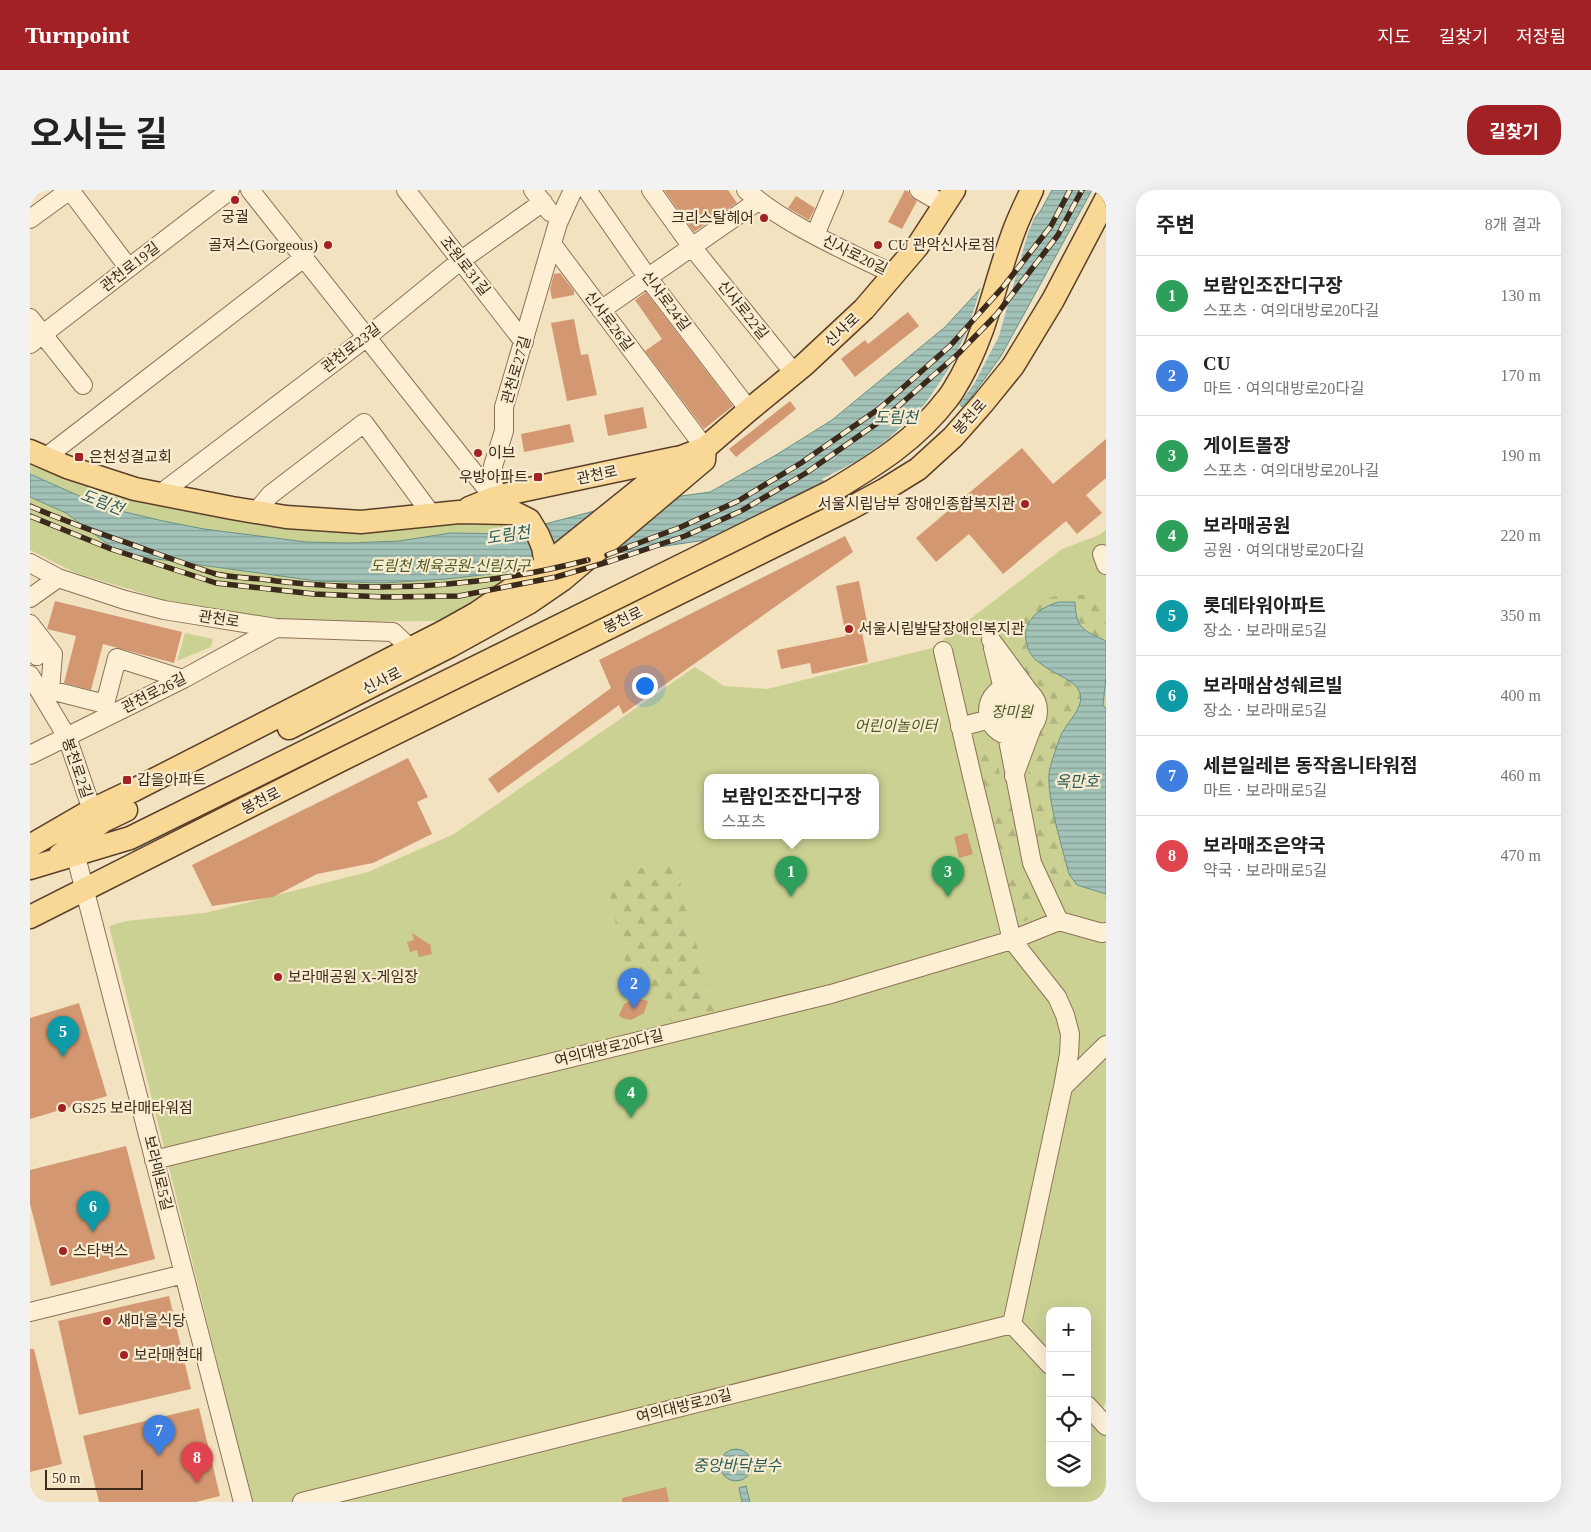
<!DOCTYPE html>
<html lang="ko">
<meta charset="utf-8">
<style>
body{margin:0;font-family:"Times New Roman","Noto Sans KR",serif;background:#f2f2f2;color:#222}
.controls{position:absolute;right:15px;bottom:15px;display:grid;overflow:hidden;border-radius:10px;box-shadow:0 5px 20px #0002}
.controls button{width:45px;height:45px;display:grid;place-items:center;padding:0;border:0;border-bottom:1px solid #e0e0e0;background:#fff;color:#222;font:25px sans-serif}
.scale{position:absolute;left:15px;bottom:12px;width:98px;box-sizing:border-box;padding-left:5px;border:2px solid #3b2a1c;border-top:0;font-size:14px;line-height:18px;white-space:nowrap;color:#3b2a1c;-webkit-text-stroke:4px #f8ecd0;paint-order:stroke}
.you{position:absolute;left:614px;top:495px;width:18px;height:18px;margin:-12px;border:4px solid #fff;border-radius:50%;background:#1a73e8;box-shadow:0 0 0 8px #1a73e833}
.badge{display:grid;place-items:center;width:32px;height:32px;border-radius:50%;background:#a12125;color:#fff;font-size:16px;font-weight:700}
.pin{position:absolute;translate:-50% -41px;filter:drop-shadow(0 1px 2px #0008)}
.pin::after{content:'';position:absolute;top:26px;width:18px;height:15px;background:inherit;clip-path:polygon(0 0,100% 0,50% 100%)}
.popup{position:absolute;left:674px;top:584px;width:175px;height:65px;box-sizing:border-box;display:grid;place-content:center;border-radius:10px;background:#fff;filter:drop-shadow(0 1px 4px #0005);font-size:16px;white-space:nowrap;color:#767676}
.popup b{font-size:19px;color:#222}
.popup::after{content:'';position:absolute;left:50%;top:100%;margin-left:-10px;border:10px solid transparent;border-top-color:#fff}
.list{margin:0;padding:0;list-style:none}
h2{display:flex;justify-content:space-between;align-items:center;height:65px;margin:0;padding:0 20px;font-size:21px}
h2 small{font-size:16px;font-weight:400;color:#767676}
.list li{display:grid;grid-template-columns:32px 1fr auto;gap:15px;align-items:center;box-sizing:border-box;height:80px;padding:0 20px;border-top:1px solid #e0e0e0}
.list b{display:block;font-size:19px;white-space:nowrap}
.list p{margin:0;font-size:16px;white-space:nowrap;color:#767676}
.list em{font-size:16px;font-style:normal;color:#767676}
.icon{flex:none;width:28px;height:28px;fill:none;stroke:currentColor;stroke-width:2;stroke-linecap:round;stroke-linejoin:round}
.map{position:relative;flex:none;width:1076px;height:1312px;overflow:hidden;border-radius:20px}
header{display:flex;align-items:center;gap:30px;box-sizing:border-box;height:70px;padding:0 25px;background:#a12125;color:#fff}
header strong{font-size:24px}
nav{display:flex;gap:28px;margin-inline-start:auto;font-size:18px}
.intro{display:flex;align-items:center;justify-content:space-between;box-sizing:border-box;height:120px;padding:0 30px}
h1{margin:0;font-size:35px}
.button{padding:12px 22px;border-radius:20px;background:#a12125;color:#fff;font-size:18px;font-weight:700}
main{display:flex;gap:30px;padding:0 30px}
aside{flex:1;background:#fff;border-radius:20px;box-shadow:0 5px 20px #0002}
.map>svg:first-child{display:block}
.green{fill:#cbd193;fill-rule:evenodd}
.forest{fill:url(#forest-firs)}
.garden{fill:url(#garden-dots)}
.water{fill:url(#water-rules);stroke:#699287}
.pier{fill:#f2e2c0}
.building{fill:#d39872}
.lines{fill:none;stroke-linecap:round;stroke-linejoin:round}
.minor-casing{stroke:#8d7256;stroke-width:20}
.major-casing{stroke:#5a402b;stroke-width:25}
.minor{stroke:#fcefd4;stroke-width:18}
.major{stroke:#f9d794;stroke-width:22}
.rail-casing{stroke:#3b2a1c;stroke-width:5.5}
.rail{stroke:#f8ecd0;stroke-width:4;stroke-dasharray:11;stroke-linecap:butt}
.poi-dot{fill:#a12125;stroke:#f8ecd0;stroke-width:2}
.labels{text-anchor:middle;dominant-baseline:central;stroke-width:4.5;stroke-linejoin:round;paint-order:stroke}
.poi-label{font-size:15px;fill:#3b2a1c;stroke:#f8ecd0;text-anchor:start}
.street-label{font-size:15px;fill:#3b2a1c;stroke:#f8ecd0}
.park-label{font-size:15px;font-style:italic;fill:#4c5921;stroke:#f8ecd0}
.water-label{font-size:16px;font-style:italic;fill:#2a5c58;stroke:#f8ecd0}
</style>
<header>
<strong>Turnpoint</strong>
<nav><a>지도</a><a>길찾기</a><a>저장됨</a></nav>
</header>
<div class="intro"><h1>오시는 길</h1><a class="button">길찾기</a></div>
<main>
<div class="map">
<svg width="1076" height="1312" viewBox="0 0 1076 1312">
<defs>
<pattern id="forest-firs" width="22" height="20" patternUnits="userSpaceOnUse" patternTransform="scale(1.25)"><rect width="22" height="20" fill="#cbd193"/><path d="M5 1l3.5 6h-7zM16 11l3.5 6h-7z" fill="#afb47e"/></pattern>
<pattern id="garden-dots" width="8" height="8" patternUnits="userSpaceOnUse" patternTransform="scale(1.25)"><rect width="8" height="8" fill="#cbd193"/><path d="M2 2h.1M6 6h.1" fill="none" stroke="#afb47e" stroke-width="1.8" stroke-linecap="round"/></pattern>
<pattern id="water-rules" width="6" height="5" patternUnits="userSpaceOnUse" patternTransform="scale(1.25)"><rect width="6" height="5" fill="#a3c3b9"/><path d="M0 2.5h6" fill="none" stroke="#869f96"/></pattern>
</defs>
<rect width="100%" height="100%" fill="#f2e2c0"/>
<!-- green -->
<path class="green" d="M0,263L45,284L328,337L474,311L478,419L412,431L250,432L135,410L46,383L0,360Z
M1076,340V1211L1066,1233L1076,1245V1312H222L79,736L96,731L175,723L338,682L424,644L665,477L694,496L737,499L902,458L1032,359L1069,345ZM677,588H845V646H677ZM1020,1121H1057V1293H1020Z
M155,443L183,449L181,457L147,471Z"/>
<!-- forest -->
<path class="forest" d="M1031,405H1055L1076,408V451C1052,440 1048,440 1045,412L995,449C997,456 999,463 1003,467C1018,483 1061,490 1048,518L1047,695L1076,704V709C1063,703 1044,693 1034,707C1016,676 1007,657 1001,621C999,609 996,598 998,586C1001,560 1012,537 1022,513C1020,504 1015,500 1008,495C999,488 981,470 979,459C978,451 984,440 988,433C998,415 1012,409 1031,405Z
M956,551C971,560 969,585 970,600L966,603L957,604L953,600L944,562L947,553Z
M968,610H978L980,612L990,660L987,664L976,666L971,662L958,618L961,613Z
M644,669L684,822L643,834C637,827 639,825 636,818C629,807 614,803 602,801L575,688Z
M981,677H989C999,690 1008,710 1005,726L995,731L989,732L984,725L975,685L977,679Z"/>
<!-- garden -->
<path class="garden" d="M962 522a21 21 0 1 1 42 0a21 21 0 1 1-42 0Z"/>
<!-- water -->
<path class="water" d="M1022,0H1062L971,166L942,206L913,237L731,334L676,350L500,376L469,383L416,389L353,393L287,391L91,364L36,323L0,307V284L74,317L133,331L174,339L276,352L320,353L369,351L421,343L477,344L587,315L680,302L746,265L802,230L915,137L962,86L1011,20Z
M1029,412H1045C1046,440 1054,440 1076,451V487L1073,515L1076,519V704L1047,695L1039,684C1033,660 1014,600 1020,578C1023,567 1027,555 1031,545C1039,528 1062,512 1044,494C1031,485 1015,479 1004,468C1000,464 998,459 997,454C990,432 1010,417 1029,412Z
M690 1275a16 16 0 1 1 32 0a16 16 0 1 1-32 0Z
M716,1296L720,1312H712L709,1298Z"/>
<!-- pier -->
<path class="pier" d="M1006,24L998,43L969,146L944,194L929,214L933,219L915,239L882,266L847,289L809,308L792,289L827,271L857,250L895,214L918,180L938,139L952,93Z"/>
<!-- building -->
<path class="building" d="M634,0H698L707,13L664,42Z
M875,0L879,2L880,6L887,11L872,39L858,32Z
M766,6L785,18L779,30L758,18Z
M530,83L544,101V105L522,109L520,99L524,84Z
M616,102L703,216L674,239L615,161L632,149L605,110Z
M878,122L889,136L825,187L811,169L835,150L838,154Z
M544,129L551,165L558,164L567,205L537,211L521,133Z
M760,211L766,219L706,267L699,259Z
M613,217L617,238L578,246L574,225Z
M540,234L544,252L494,262L491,244Z
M1076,249V288L1056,305L1072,323L1047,344L1036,331L973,384L939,344L906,372L886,348L992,258L1023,294Z
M815,346L823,362L593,524L589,515L468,603L458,589L581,498L569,470Z
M829,391L837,432L830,433L838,472L782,484L780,473L751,479L747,460L816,446L806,396Z
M25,411L152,442L144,473L73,454L61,500L34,493L46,446L17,439Z
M378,568L398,607L387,612L402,644L343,673L287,684L243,707L182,716L162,675Z
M937,643L943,664L929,668L924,647Z
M382,743L402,756H400L402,764L389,767L387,760L380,762L377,752L384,750Z
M606,808L618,811L614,823L601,830L592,828L589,825L594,814Z
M49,813L77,906L0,929V828Z
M96,956L125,1069L21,1096L0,1014V980Z
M139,1106L161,1199L49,1225L28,1131Z
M0,1159H4L32,1274L0,1282Z
M169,1218L190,1306L166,1312H69L53,1246Z
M636,1297L639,1312H592V1308Z"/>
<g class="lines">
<!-- minor casing -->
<g class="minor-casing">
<path id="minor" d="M40,0L98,77
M220,0L464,308
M376,0L494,152
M503,0L520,22
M557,0L618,88L719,220
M621,0L662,57L764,183
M716,0C755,35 817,61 865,85
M889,0L915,15
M0,29L40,0
M785,45L804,0
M522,54L675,258
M571,120L728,11
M0,128L53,195
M0,154L200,0
M16,267L275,67
M130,304L337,147L430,71L513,12
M464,308L463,276L474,241V217L528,33L543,0
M226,322L240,305L334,233L402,325
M1072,364L1076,375
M0,373L28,388L95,410L134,420L246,438L363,442L380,458
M0,408L28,388
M0,434L23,464L20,500L75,514L87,468L153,489
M961,450L1000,503
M0,451L7,466
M963,458L973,499
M913,461L942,586L982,750L1027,807L1035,825L1040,844L1039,864L1033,897L982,1134
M0,485L37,547L62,620
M958 521a25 25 0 1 1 50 0a25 25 0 1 1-50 0Z
M973 522a9 9 0 1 1 18 0a9 9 0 1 1-18 0Z
M930,537L971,526
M977,545L1002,673L1029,731
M0,565L153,489L246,438
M984,586L1003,535
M43,655L213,1312
M1029,731L1072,743L1076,742
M1033,897L1076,855
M124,970L801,804L982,750L1029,731
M0,1122L154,1084
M982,1134L1020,1175
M1057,1215L1076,1236
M272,1312L982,1134"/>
</g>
<!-- major casing -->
<g class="major-casing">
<path id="major" d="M0,261L37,277L105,299L202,318L256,327L331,332L429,322L485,323L499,330L508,345L513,357L516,375
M439,318L464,308L490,301L646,268
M259,538L420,456L500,412L532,390L674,270L675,258
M0,656L62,620L104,600L413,442L447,423L516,375L649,268L675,258L719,220L774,175L834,119L887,57L924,0
M30,665L73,631L96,620
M0,678L100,648L802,301C847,274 886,250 918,208C923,202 926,195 930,189C958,139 965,90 985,38C990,25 996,13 1002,0
M0,727L309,571L819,319L854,300L888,279L923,247L953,213L983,176L1023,110L1076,9"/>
</g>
<!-- minor -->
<use href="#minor" class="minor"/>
<!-- major -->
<use href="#major" class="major"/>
<!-- rail casing -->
<g class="rail-casing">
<path id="rail" d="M0,316C38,333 78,346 117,360C140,368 163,377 186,384C204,388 226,388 246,391C351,403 456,397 558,370
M0,326L81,359L186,393L284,404L355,407L429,406L526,387L581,371L655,346L711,321L776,283L856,227L928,164L967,124L1028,45L1052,0
M577,365L651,337L708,311L771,273L850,218L920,156L973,97L1021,36L1040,0"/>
</g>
<!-- rail -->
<use href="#rail" class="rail"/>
</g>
<!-- markers -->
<g class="poi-dot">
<circle cx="205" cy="10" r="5"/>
<circle cx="734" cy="28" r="5"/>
<circle cx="298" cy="55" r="5"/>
<circle cx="848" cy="55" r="5"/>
<circle cx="448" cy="263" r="5"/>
<rect x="44" y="262" width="10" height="10" rx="2.5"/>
<rect x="503" y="282" width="10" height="10" rx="2.5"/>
<circle cx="995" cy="314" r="5"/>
<circle cx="819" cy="439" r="5"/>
<rect x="92" y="585" width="10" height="10" rx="2.5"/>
<circle cx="248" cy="787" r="5"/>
<circle cx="32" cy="918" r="5"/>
<circle cx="33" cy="1061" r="5"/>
<circle cx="77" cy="1131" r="5"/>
<circle cx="94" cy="1165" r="5"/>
</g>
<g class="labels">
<!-- poi labels -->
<g class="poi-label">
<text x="205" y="27" text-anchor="middle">궁궐</text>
<text x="724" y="28" text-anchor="end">크리스탈헤어</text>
<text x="288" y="55" text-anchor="end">골져스(Gorgeous)</text>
<text x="858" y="55">CU 관악신사로점</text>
<text x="458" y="263">이브</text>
<text x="59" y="267">은천성결교회</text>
<text x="498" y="287" text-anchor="end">우방아파트</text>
<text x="985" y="314" text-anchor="end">서울시립남부 장애인종합복지관</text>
<text x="829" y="439">서울시립발달장애인복지관</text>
<text x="107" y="590">갑을아파트</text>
<text x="258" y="787">보라매공원 X-게임장</text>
<text x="42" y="918">GS25 보라매타워점</text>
<text x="43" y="1061">스타벅스</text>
<text x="87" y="1131">새마을식당</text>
<text x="104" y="1165">보라매현대</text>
</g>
<!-- street labels -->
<g class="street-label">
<text transform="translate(825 65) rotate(26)">신사로20길</text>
<text transform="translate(435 76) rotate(52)">조원로31길</text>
<text transform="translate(100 77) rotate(-38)">관천로19길</text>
<text transform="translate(636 111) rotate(53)">신사로24길</text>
<text transform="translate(713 120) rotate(51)">신사로22길</text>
<text transform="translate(579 131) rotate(53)">신사로26길</text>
<text transform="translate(812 140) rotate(-43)">신사로</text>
<text transform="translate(321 158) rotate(-38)">관천로23길</text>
<text transform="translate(486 180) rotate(-74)">관천로27길</text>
<text transform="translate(940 227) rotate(-48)">봉천로</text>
<text transform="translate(567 285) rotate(-12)">관천로</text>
<text transform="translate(189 429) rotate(9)">관천로</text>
<text transform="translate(593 430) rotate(-26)">봉천로</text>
<text transform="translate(352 491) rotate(-27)">신사로</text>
<text transform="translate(124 503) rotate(-27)">관천로26길</text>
<text transform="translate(47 578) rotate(71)">봉천로2길</text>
<text transform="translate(231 611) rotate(-27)">봉천로</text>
<text transform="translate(579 858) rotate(-14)">여의대방로20다길</text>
<text transform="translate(128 983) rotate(76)">보라매로5길</text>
<text transform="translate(654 1216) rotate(-14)">여의대방로20길</text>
</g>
<!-- park labels -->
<g class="park-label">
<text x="420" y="376">도림천 체육공원-신림지구</text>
<text x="982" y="522">장미원</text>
<text x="866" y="536">어린이놀이터</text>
</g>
<!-- water labels -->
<g class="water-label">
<text x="866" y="227">도림천</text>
<text transform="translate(72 312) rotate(21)">도림천</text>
<text transform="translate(478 345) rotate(-9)">도림천</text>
<text x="1047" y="591">옥만호</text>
<text x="707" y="1275">중앙바닥분수</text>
</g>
</g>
</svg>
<div class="controls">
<button>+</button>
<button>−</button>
<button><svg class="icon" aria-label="locate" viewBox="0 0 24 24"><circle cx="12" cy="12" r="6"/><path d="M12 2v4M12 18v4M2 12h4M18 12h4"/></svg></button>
<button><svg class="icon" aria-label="layers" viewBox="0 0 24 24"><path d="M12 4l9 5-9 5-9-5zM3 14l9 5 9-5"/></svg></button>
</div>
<div class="scale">50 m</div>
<div class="you"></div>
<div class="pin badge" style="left:761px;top:707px;background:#2e9e5b">1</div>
<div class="popup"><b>보람인조잔디구장</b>스포츠</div>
<div class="pin badge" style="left:604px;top:819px;background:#3f7fe0">2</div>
<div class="pin badge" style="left:918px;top:707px;background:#2e9e5b">3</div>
<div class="pin badge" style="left:601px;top:928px;background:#2e9e5b">4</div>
<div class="pin badge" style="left:33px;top:867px;background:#0f9aa8">5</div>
<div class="pin badge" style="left:63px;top:1042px;background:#0f9aa8">6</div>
<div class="pin badge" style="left:129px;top:1266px;background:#3f7fe0">7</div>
<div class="pin badge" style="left:167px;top:1293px;background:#e0444e">8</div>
</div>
<aside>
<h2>주변<small>8개 결과</small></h2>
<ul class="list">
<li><span class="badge" style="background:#2e9e5b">1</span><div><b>보람인조잔디구장</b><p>스포츠 · 여의대방로20다길</p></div><em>130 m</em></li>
<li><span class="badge" style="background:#3f7fe0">2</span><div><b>CU</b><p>마트 · 여의대방로20다길</p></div><em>170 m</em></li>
<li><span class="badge" style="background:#2e9e5b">3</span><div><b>게이트볼장</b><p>스포츠 · 여의대방로20나길</p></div><em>190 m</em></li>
<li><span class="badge" style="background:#2e9e5b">4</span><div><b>보라매공원</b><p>공원 · 여의대방로20다길</p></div><em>220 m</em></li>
<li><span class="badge" style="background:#0f9aa8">5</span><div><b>롯데타워아파트</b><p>장소 · 보라매로5길</p></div><em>350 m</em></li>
<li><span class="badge" style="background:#0f9aa8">6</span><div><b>보라매삼성쉐르빌</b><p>장소 · 보라매로5길</p></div><em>400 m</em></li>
<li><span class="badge" style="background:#3f7fe0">7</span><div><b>세븐일레븐 동작옴니타워점</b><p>마트 · 보라매로5길</p></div><em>460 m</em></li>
<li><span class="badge" style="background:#e0444e">8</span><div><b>보라매조은약국</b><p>약국 · 보라매로5길</p></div><em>470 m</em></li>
</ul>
</aside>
</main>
